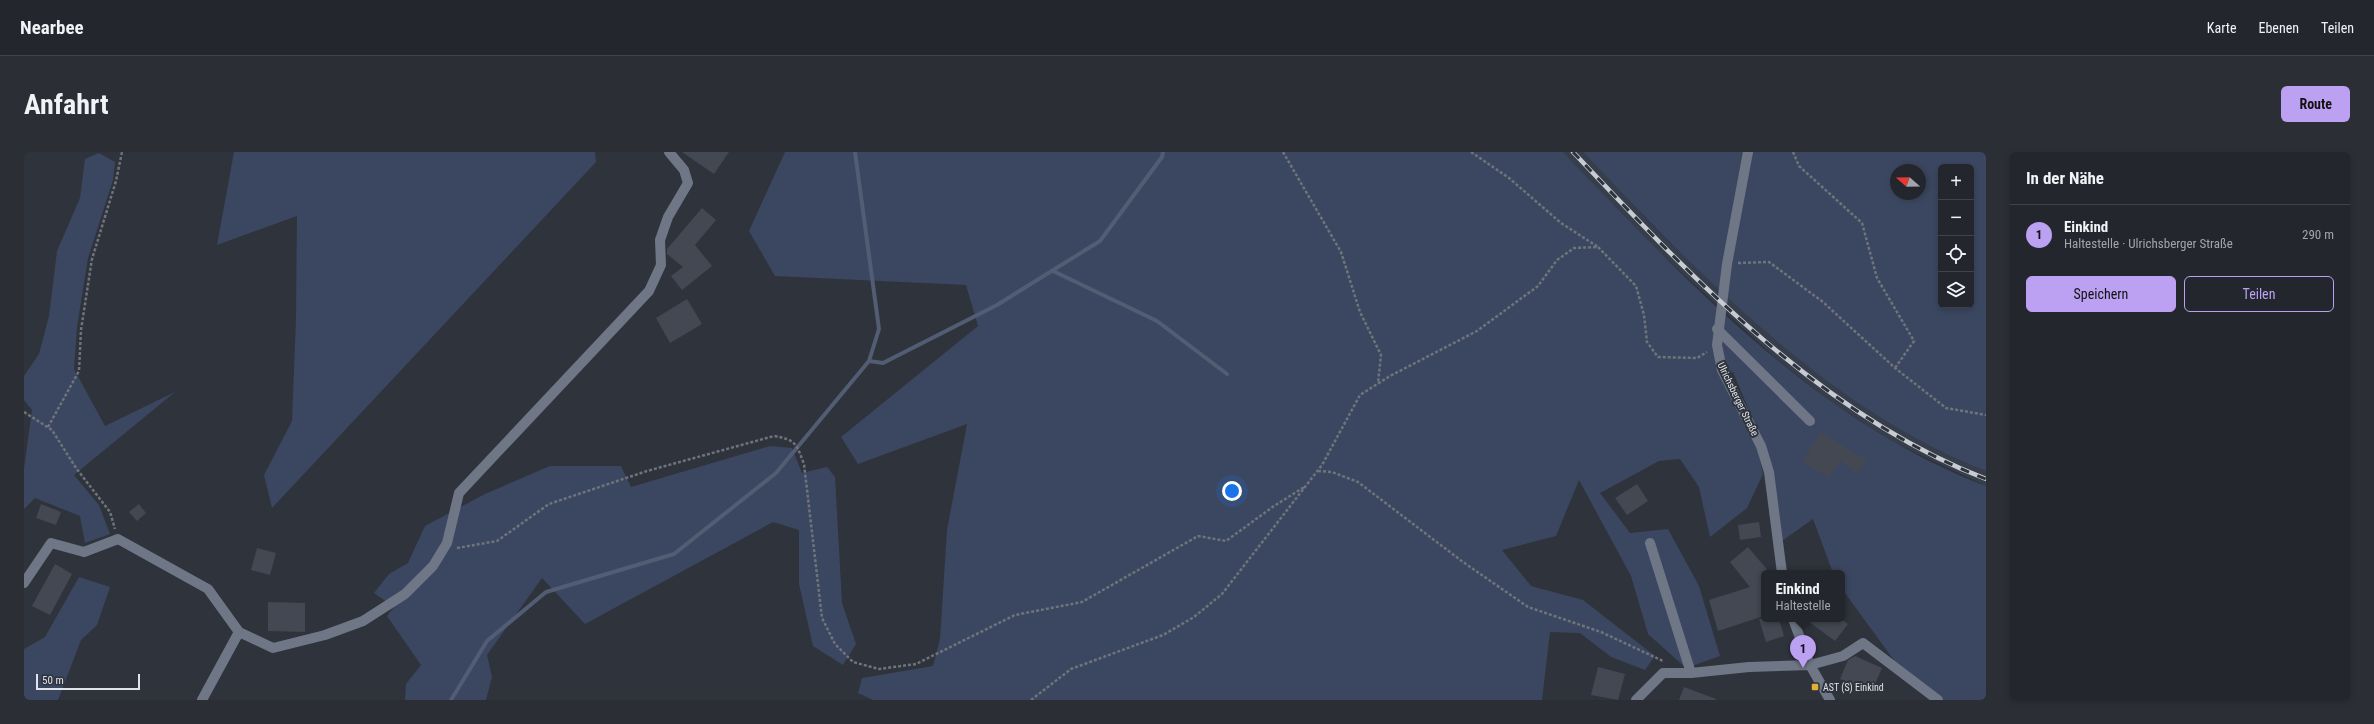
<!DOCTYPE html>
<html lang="de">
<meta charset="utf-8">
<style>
body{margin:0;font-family:"Roboto Condensed",sans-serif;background:#2b2e35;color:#f1f3f6}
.controls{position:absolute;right:12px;top:12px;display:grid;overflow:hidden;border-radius:6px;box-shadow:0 2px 6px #0003}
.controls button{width:36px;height:36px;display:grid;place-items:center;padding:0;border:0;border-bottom:1px solid #404349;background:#23262d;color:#f1f3f6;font:20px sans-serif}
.compass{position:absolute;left:1866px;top:12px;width:36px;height:36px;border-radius:50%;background:#23262d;box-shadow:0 2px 6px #0003;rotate:290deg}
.scale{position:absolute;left:12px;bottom:10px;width:104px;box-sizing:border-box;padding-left:4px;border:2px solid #e0e3e9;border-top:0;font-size:11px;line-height:14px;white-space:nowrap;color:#e0e3e9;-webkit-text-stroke:3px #2f333c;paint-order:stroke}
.you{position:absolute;left:1208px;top:339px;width:14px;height:14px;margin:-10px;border:3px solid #fff;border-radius:50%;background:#1a73e8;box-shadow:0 0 0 6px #1a73e833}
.badge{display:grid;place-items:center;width:26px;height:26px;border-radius:50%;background:#bca0f2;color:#111;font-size:13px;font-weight:700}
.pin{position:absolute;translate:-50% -33px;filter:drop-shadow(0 1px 2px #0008)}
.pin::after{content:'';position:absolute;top:21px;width:14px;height:12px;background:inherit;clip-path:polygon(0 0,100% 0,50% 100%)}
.popup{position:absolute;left:1737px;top:418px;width:84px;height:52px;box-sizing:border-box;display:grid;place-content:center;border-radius:6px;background:#23262d;filter:drop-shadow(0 1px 3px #0005);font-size:13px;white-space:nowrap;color:#a3a5aa}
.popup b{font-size:15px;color:#f1f3f6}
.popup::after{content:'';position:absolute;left:50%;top:100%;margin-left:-8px;border:8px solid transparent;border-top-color:#23262d}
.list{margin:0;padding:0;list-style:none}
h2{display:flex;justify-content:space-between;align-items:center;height:52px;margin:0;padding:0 16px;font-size:17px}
h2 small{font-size:13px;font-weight:400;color:#a3a5aa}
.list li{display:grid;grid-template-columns:26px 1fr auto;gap:12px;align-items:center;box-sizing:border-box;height:60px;padding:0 16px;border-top:1px solid #404349}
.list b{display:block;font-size:15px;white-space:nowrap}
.list p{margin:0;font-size:13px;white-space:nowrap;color:#a3a5aa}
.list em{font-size:13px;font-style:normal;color:#a3a5aa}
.actions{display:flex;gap:8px;padding:12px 16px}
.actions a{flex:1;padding:9px 0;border:1px solid #bca0f2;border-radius:6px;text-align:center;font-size:14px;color:#bca0f2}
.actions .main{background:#bca0f2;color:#111}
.icon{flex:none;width:22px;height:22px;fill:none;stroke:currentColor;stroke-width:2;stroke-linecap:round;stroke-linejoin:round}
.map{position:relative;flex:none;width:1962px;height:548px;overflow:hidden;border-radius:6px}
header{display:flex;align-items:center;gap:24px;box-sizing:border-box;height:56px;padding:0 20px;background:#23262d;border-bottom:1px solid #404349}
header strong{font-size:19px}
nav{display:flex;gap:22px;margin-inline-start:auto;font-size:14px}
.intro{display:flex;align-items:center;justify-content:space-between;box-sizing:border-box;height:96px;padding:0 24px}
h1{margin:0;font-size:28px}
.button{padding:10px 18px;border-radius:6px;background:#bca0f2;color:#111;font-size:14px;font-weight:700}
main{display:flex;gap:24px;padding:0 24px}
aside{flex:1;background:#23262d;border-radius:6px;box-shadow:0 2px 6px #0003}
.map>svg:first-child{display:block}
.built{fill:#363d4b}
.green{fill:#3b4760;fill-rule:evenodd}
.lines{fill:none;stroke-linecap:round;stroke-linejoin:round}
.stream{stroke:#525c73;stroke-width:4}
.building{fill:#434852}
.path{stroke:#6f737b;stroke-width:2.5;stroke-dasharray:3 2;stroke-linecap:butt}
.minor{stroke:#6f7787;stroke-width:10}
.rail-casing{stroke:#c8cbd2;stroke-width:4.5}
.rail{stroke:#2f333c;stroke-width:3;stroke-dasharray:9;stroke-linecap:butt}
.poi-dot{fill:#e2af34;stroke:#2f333c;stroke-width:1.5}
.labels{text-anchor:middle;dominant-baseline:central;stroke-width:4;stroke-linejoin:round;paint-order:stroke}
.street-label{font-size:10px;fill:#e0e3e9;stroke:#2f333c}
.poi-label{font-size:10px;fill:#e0e3e9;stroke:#2f333c;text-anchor:start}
</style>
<header>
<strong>Nearbee</strong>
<nav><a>Karte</a><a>Ebenen</a><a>Teilen</a></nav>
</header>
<div class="intro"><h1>Anfahrt</h1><a class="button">Route</a></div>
<main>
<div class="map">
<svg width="1962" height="548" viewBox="0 0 1962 548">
<rect width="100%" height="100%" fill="#2f333c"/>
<!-- built -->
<path class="built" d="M1539,0H1559L1637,82L1702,143L1876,277L1962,319V334L1869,290L1810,252L1756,210L1626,92Z"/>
<!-- green -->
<path class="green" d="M210,0H571L572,10L248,356L240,323L268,269L272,167L273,64L193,93Z
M761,0H1539C1662,129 1792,269 1962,334V548H1914L1880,522L1818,437V421H1809L1789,367L1755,391L1749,316L1709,220L1702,224L1734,297L1739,322L1723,356L1686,385L1675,335L1656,307L1635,309L1576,341L1606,381L1644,377L1675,434L1696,504L1662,516L1624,482L1607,424L1555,328L1532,384L1478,398L1507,434L1559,448L1631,504L1621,518L1587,505L1556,481L1526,480L1518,548H849L834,541L838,526L909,514L916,487L923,378L943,272L834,312L817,285L954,174L942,133L751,124L725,79Z
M1559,0H1962V319C1804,258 1673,120 1559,0ZM1917,15H1947V153H1917ZM1872,18H1896V42H1872Z
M75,1L91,10L89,28L64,106L53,175L50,217L81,274L151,240L50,323L75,353L86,382L61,391L56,364L11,346L0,357V317L8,258L0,248V224L15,202L25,164L33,99L56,46L61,7Z
M746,294L768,296L778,321L803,315L811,325L818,451L832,492L819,513L789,494L775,432V378L749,370L561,472L518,426L463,503L468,525L462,548H381L382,532L397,513L363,464L370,455L350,441L365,422L384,411L401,374L461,342L526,314H597L607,335Z
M55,425L86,435L73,473L57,488L34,548H0V497L21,485Z"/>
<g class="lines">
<!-- stream -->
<path class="stream" d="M1029,119L1133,169L1203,222
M845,209L859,211L973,153L1076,89L1138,5L1139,0
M427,548L463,489L522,440L650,402L752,321L845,209L855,177L831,0"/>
</g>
<!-- building -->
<path class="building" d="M658,0H705L690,22Z
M678,56L692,68L671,93L688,114L658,138L647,124L659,115L643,102V97Z
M663,147L678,172L646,191L632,166Z
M1796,280L1843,308L1833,322L1816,309L1805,326L1778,310Z
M1613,332L1624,349L1603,363L1591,346Z
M17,352L37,360L32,373L12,366Z
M115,352L122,361L113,369L105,360Z
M1735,370L1737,385L1716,388L1714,373Z
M1724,395L1746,421H1740V464L1694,479L1685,448L1726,435L1706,410Z
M233,396L252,401L246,423L227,418Z
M31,412L48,422L26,463L8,454Z
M244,450L281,451V480L244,479Z
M1735,467H1755L1760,484L1742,490Z
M1781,467H1817L1824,472L1811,489Z
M1831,504L1858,516L1847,541L1816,527L1824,508Z
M1574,515L1601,522L1594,548L1567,543Z
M1660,535L1692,547V548H1655Z"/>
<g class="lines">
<!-- path -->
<path class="path" d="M1259,0L1317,100L1336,160L1357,203L1354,231
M1447,0L1485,26L1537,71L1574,95
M1769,0L1775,14L1838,71L1853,126L1890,189L1871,216
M1714,111L1745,110L1799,150L1871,216L1922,256L1962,263
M0,260L28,278L52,316L86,360L91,377
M24,275L55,219L57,178L68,107L92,29L98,0
M1294,319L1308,320L1334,330L1439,410L1504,455L1577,480L1639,509
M433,396L473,389L525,352L623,319L750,284C772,288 772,291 780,312L798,466L811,492L829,510L855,517L892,512L991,463L1058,450L1174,384L1202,389L1250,354L1282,334
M1007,548L1047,517L1139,483L1170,465L1198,442L1298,313L1336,243L1366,224L1453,179L1514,134L1533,108L1550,96L1574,95L1612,134L1620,163L1623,190L1634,205L1673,206L1683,200"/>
<!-- minor -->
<path class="minor" d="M1724,0L1703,112L1693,193L1698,218L1737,294L1745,320L1758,421
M1693,177L1786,269
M1626,391L1667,521
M0,431L27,391L60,400L94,387L184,437L215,480
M1769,467L1786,513L1806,548
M178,548L215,480L249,496L301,483L339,469L381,442L409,414L423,391L435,341L625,139L637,113L636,88L644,65L664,31L660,18L645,0
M1612,548L1639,521H1667L1725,515L1786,513L1819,504L1839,491L1914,548"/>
<!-- rail casing -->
<g class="rail-casing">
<path id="rail" d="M1549,0C1667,125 1798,264 1962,327"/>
</g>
<!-- rail -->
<use href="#rail" class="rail"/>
</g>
<!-- markers -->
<rect class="poi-dot" x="1787" y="531" width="8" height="8" rx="2"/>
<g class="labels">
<!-- street labels -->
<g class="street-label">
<text transform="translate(1714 247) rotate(64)">Ulrichsberger Straße</text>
</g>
<!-- poi labels -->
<g class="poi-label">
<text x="1799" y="535">AST (S) Einkind</text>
</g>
</g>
</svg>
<div class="controls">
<button>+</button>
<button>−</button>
<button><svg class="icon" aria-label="locate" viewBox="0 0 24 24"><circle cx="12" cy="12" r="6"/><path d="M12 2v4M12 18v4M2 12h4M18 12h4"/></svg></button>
<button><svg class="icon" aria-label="layers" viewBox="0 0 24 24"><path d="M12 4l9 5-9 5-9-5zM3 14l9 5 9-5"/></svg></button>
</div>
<svg class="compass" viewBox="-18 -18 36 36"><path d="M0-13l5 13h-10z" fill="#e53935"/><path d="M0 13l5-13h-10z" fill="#a3a5aa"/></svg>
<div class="scale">50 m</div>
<div class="you"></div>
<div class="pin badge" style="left:1779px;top:516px">1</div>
<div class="popup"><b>Einkind</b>Haltestelle</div>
</div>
<aside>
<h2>In der Nähe<small></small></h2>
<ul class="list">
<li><span class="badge">1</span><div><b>Einkind</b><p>Haltestelle · Ulrichsberger Straße</p></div><em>290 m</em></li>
</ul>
<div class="actions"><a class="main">Speichern</a><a>Teilen</a></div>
</aside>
</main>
